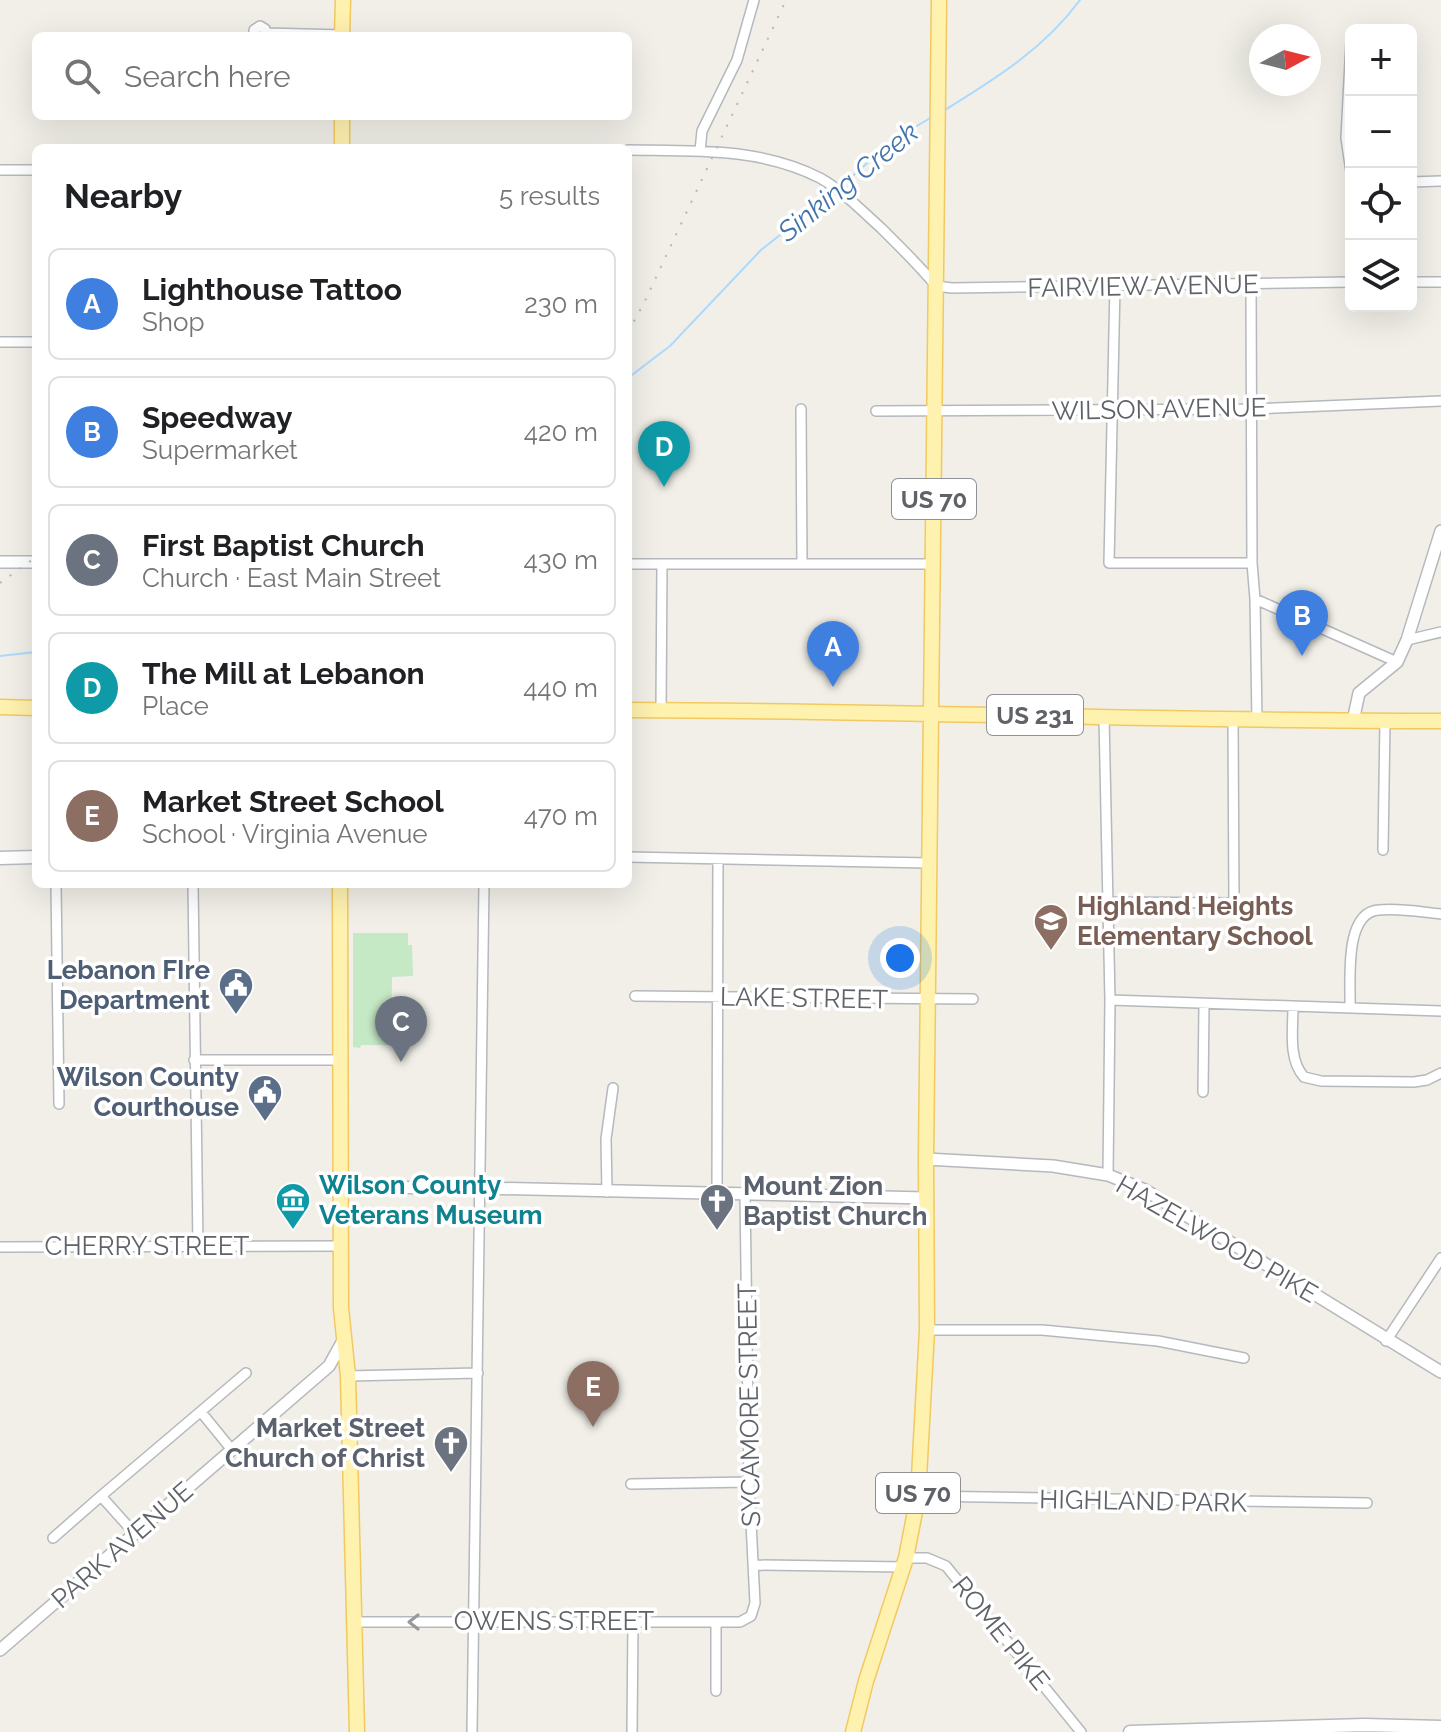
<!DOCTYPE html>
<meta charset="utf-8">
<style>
body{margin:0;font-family:Raleway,sans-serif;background:#f6f6f6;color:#202124}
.controls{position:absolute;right:24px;top:24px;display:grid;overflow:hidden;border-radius:12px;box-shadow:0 8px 32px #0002}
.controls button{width:72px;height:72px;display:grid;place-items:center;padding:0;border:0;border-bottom:2px solid #e0e0e0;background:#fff;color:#202124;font:40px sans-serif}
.compass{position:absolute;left:1249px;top:24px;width:72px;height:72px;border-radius:50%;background:#fff;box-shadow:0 8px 32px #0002;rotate:83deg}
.you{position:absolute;left:900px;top:958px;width:28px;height:28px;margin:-20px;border:6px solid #fff;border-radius:50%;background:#1a73e8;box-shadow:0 0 0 12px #1a73e833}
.badge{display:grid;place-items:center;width:52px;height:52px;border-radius:50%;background:#7c3aed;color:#fff;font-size:26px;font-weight:700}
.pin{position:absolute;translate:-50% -66px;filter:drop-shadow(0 2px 4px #0008)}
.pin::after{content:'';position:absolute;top:42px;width:28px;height:24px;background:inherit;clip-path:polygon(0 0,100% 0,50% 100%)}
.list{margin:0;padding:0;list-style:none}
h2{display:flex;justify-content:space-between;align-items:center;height:104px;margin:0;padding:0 32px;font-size:34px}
h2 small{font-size:26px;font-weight:400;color:#757577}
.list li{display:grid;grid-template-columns:52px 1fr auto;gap:24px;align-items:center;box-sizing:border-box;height:112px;margin:0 16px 16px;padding:0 16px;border:2px solid #e0e0e0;border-radius:12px}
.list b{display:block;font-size:30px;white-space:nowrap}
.list p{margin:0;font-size:26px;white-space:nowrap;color:#757577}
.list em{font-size:26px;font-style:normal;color:#757577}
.icon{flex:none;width:44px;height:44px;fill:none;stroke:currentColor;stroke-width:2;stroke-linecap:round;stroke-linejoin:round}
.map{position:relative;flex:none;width:1441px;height:1732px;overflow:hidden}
.search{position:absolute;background:#fff;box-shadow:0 8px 32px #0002;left:32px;top:32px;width:600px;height:88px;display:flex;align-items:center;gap:20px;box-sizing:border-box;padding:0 28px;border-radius:12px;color:#757577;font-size:30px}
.panel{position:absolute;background:#fff;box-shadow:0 8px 32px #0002;left:32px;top:144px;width:600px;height:744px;border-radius:12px}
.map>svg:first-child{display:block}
.green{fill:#c5e8c5}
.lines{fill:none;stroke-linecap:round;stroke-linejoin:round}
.stream{stroke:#aadaff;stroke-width:2}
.minor-casing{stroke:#b5b8bc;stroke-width:12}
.tertiary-casing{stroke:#b5b8bc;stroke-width:14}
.secondary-casing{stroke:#b6babf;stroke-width:15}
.primary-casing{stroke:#f2c960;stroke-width:17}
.minor{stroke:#fff;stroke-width:9}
.tertiary{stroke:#fff;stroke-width:11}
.secondary{stroke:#fff;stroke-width:12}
.primary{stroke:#fff2af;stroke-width:14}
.rail{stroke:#b6b7b8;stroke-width:2;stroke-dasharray:2 10;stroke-linecap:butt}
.oneway{stroke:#979a9d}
.labels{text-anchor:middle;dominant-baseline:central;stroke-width:7;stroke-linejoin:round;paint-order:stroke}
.shield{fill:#fff;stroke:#8f9295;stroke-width:2}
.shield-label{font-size:24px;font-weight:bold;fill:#5f6368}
.street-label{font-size:26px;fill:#5f6368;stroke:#fff}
.education-label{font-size:26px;font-weight:bold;fill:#785e54;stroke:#fff;text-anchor:start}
.service-label{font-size:26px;font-weight:bold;fill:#4e5e75;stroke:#fff;text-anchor:end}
.culture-label{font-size:26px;font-weight:bold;fill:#0d838f;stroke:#fff;text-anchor:start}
.worship-label{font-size:26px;font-weight:bold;fill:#5b616d;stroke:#fff;text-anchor:start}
.water-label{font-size:28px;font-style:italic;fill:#4174aa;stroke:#fff}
</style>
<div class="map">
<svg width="1441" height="1732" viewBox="0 0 1441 1732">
<rect width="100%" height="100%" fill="#f1efe8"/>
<!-- green -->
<path class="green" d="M353,933H408V945H412L413,976L392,977L391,1045H361L360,1048L353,1047Z"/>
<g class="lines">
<!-- stream -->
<path class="stream" d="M945,110C995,79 1044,49 1080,0
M839,188L893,140L932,117
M628,378L670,346L761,250L834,192
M0,656L36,652"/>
<!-- minor casing -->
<g class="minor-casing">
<path id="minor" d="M266,33L342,35
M254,36V30L260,26L265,29V36
M1351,42L1346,138L1351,172
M628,150C692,151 760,147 820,178C843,191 862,211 881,228C900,247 919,265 936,286L952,288L1351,282
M700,151L702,131L737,60L754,0
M0,170H36
M1411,182L1441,181
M1411,282H1441
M1251,285L1252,563L1255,599L1257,721
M1115,286L1109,563H1252
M0,342H36
M801,409L802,564
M876,411L1252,409L1441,401
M628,564H933
M1255,599L1397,662
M1407,640L1441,632
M661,710L662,564
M1104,717L1110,1000L1108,1175
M1383,850L1385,721
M628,857L929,863
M56,884L59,1104
M193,884L198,1245
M1107,902L1234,903L1233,720
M635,996L973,999
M1110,1000L1441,1011
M1293,1007C1293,1030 1288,1059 1304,1077L1321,1081L1414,1082L1427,1080L1441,1073
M1350,1008C1351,983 1343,912 1379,910C1399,908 1421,912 1441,914
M194,1060H340
M1203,1092L1204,1005
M607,1192L606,1139L613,1088
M717,1193L718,859
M0,1247L341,1246
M927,1330H1042L1158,1341L1244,1358
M1386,1341L1441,1258
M348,1376L478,1373
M201,1412L232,1450
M631,1484L749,1482
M918,1496L1367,1503
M135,1534L101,1496L246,1373
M53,1538L101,1496
M906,1558H927L946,1566L1081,1732
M753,1565L904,1567
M355,1622H740L751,1616L755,1603L749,1482L745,1194
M716,1622V1691
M472,1732L484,884
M632,1732L633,1621"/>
</g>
<!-- tertiary casing -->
<g class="tertiary-casing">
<path id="tertiary" d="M0,562H36
M1353,721L1359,693L1397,662L1407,640L1441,531
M926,1159L1053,1166L1108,1175L1145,1190L1441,1372
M341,1187L481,1188L926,1198
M0,1650L329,1366L344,1339"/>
</g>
<!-- secondary casing -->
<g class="secondary-casing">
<path id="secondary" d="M0,858L36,857
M1130,1732L1364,1725L1441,1727"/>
</g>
<!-- primary casing -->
<g class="primary-casing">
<path id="primary" d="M342,36L343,0
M342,148V116
M0,707L36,708
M628,710C899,711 1170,721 1441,721
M340,884L341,1308L348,1376L357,1732
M853,1732L866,1681L906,1558L918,1496L927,1330L926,1159L939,0"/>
</g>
<!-- minor -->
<use href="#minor" class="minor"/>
<!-- tertiary -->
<use href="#tertiary" class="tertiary"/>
<!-- secondary -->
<use href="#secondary" class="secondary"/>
<!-- primary -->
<use href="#primary" class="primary"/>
<!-- rail -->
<path class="rail" d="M628,332L644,303L786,0
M0,583L36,557"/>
</g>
<!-- one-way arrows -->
<defs><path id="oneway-chevron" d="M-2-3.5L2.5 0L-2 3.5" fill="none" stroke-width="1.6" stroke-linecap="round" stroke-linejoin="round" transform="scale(2)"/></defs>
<use class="oneway" href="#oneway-chevron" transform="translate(414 1622) rotate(180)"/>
<!-- icons -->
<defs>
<g id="school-pin" transform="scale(1.8)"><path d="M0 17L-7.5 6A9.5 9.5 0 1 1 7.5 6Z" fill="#8d6e63" stroke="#fff"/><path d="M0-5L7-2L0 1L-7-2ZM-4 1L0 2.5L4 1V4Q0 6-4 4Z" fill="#fff"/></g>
<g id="civic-pin" transform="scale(1.8)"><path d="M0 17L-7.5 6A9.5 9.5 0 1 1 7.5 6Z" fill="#5c6f8a" stroke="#fff"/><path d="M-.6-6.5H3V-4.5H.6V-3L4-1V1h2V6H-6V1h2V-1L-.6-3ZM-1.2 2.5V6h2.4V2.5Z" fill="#fff"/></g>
<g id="museum-pin" transform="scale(1.8)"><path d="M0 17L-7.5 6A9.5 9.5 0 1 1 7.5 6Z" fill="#0f9aa8" stroke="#fff"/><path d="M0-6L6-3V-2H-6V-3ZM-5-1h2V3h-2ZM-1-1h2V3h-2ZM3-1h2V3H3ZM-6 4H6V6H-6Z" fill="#fff"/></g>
<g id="church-pin" transform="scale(1.8)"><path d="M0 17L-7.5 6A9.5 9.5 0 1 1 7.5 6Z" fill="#6b7280" stroke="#fff"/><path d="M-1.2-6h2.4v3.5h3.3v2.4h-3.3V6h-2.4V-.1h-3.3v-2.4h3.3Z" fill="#fff"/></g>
</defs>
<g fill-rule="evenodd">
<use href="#school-pin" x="1051" y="921"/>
<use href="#civic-pin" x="236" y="985"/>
<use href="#civic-pin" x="265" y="1092"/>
<use href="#museum-pin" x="293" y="1200"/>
<use href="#church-pin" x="717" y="1201"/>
<use href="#church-pin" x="451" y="1443"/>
</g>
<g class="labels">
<!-- shield labels -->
<g class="shield">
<rect x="892" y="479" width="84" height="40" rx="6"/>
<rect x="987" y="695" width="96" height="40" rx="6"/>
<rect x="876" y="1473" width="84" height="40" rx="6"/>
</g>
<g class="shield-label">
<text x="934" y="499">US 70</text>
<text x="1035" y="715">US 231</text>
<text x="918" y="1493">US 70</text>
</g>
<!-- street labels -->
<g class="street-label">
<text transform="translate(1143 286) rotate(-1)">FAIRVIEW AVENUE</text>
<text transform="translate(1159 409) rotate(-1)">WILSON AVENUE</text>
<text transform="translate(804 998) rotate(1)">LAKE STREET</text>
<text transform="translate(1217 1239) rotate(30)">HAZELWOOD PIKE</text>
<text x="147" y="1246">CHERRY STREET</text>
<text transform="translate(749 1405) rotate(-91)">SYCAMORE STREET</text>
<text transform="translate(1143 1501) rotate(1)">HIGHLAND PARK</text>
<text transform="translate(122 1545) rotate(-41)">PARK AVENUE</text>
<text x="554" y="1621">OWENS STREET</text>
<text transform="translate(1001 1633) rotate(51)">ROME PIKE</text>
</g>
<!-- education labels -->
<g class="education-label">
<text x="1077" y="906">Highland Heights<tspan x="1077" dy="30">Elementary School</tspan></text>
</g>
<!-- service labels -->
<g class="service-label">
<text x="210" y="970">Lebanon FIre<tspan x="210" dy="30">Department</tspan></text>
<text x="239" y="1077">Wilson County<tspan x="239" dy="30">Courthouse</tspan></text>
</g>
<!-- culture labels -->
<g class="culture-label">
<text x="319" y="1185">Wilson County<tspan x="319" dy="30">Veterans Museum</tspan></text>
</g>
<!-- worship labels -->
<g class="worship-label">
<text x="743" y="1186">Mount Zion<tspan x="743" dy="30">Baptist Church</tspan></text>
<text x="425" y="1428" text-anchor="end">Market Street<tspan x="425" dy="30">Church of Christ</tspan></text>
</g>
<!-- water labels -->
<g class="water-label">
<text transform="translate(848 182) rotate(-39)">Sinking Creek</text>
</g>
</g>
</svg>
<div class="controls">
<button>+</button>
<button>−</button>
<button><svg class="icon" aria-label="locate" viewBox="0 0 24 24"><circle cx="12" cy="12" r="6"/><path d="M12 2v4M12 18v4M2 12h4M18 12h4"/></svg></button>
<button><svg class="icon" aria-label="layers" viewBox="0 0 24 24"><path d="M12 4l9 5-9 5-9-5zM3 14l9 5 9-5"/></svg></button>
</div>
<svg class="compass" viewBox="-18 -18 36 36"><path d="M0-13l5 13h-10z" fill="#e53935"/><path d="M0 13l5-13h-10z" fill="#757577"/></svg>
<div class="you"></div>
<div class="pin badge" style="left:833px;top:687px;background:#3f7fe0">A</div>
<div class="pin badge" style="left:1302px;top:656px;background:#3f7fe0">B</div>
<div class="pin badge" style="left:401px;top:1062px;background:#6b7280">C</div>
<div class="pin badge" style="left:664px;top:487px;background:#0f9aa8">D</div>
<div class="pin badge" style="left:593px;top:1427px;background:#8d6e63">E</div>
<div class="search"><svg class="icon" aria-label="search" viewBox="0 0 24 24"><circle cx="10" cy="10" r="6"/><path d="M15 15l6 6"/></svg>Search here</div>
<section class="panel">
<h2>Nearby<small>5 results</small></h2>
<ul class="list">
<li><span class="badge" style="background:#3f7fe0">A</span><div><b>Lighthouse Tattoo</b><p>Shop</p></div><em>230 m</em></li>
<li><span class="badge" style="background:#3f7fe0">B</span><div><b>Speedway</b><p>Supermarket</p></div><em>420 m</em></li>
<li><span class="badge" style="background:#6b7280">C</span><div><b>First Baptist Church</b><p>Church · East Main Street</p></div><em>430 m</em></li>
<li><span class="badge" style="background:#0f9aa8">D</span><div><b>The Mill at Lebanon</b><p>Place</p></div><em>440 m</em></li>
<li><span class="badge" style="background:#8d6e63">E</span><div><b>Market Street School</b><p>School · Virginia Avenue</p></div><em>470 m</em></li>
</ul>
</section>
</div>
